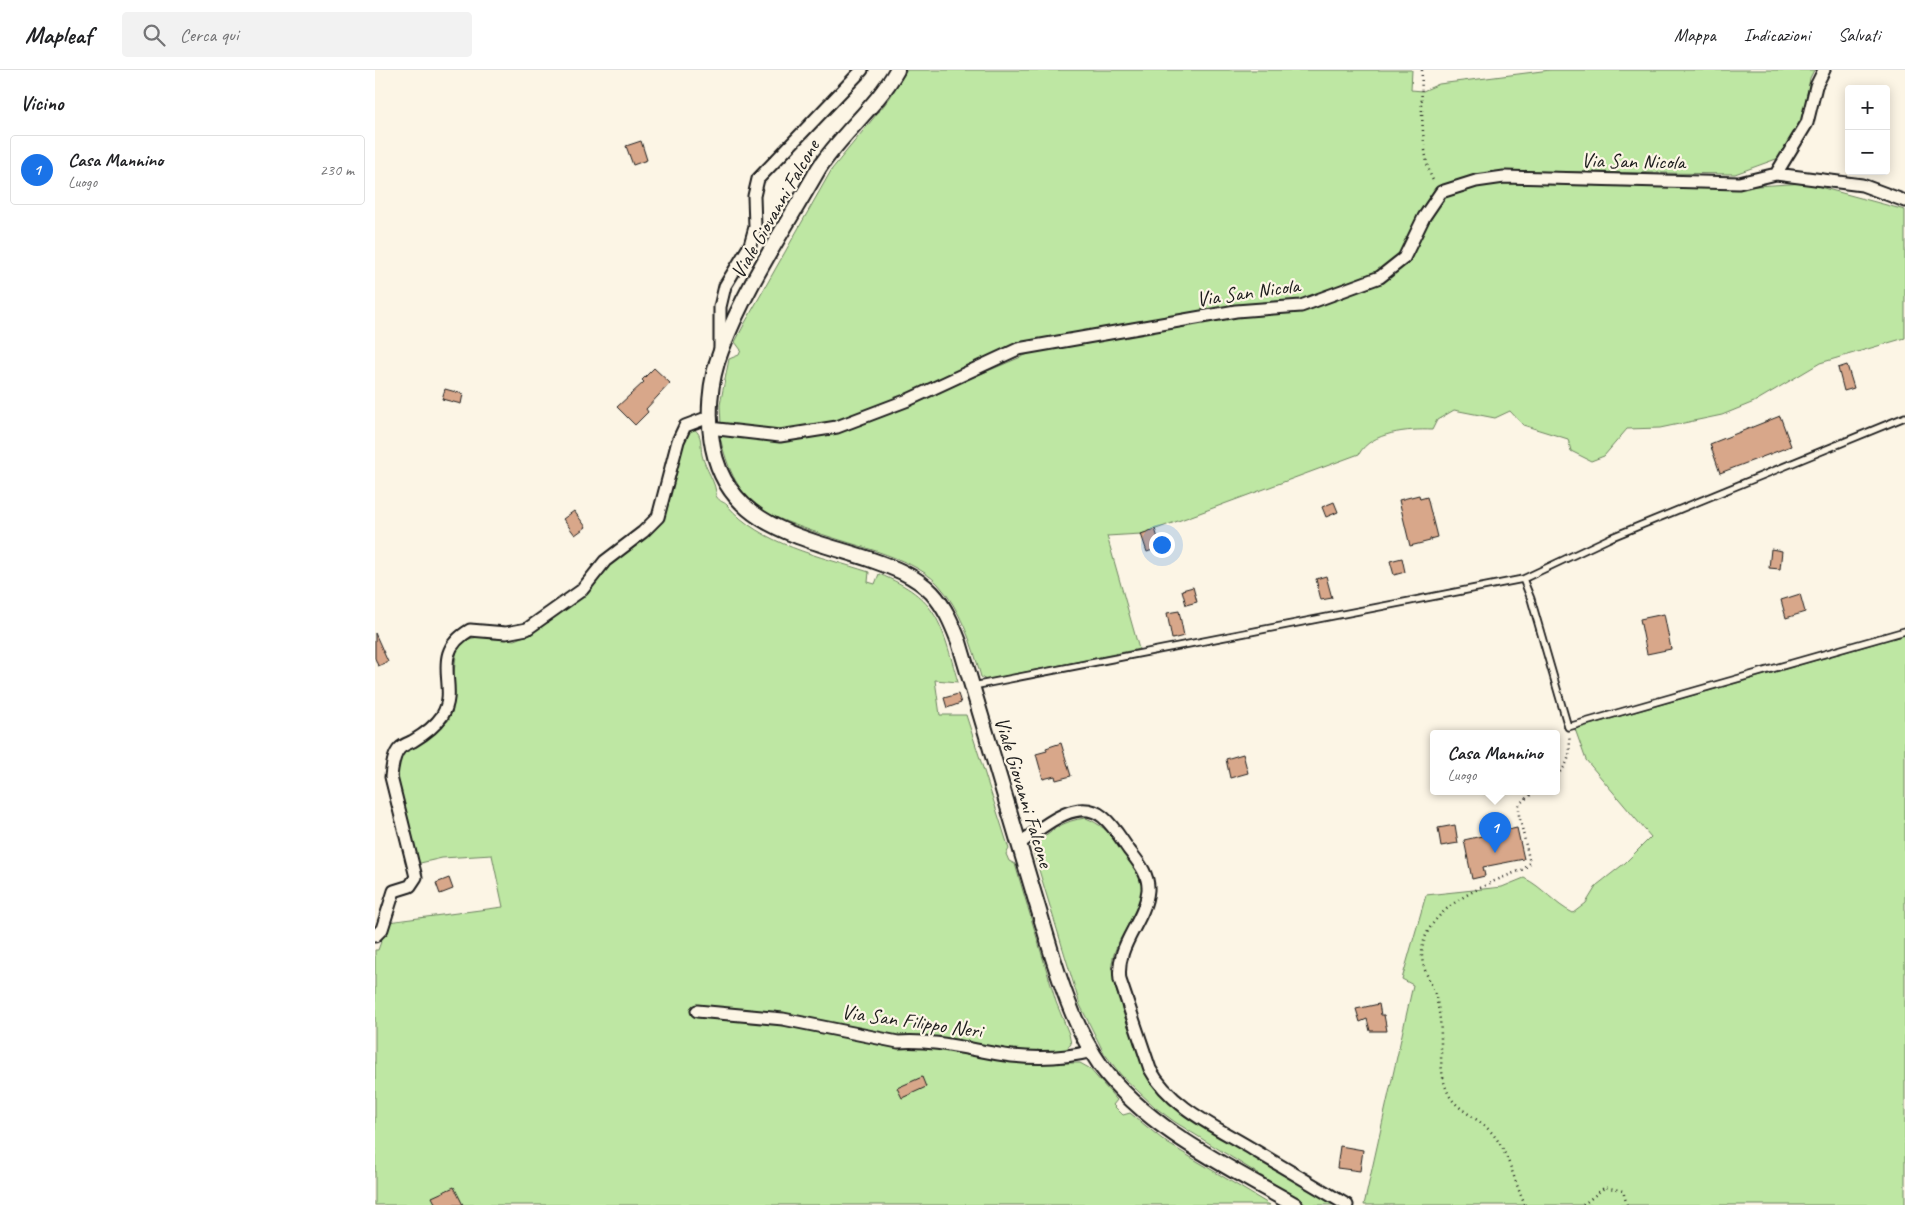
<!DOCTYPE html>
<html lang="it">
<meta charset="utf-8">
<style>
body{margin:0;font-family:Caveat,sans-serif;background:#f2f2f2;color:#202124}
.controls{position:absolute;right:15px;top:15px;display:grid;overflow:hidden;border-radius:5px;box-shadow:0 2px 12px #0003}
.controls button{width:45px;height:45px;display:grid;place-items:center;padding:0;border:0;border-bottom:1px solid #e0e0e0;background:#fff;color:#202124;font:25px sans-serif}
.you{position:absolute;left:786px;top:474px;width:18px;height:18px;margin:-12px;border:4px solid #fff;border-radius:50%;background:#1a73e8;box-shadow:0 0 0 8px #1a73e833}
.badge{display:grid;place-items:center;width:32px;height:32px;border-radius:50%;background:#1a73e8;color:#fff;font-size:16px;font-weight:700}
.pin{position:absolute;translate:-50% -41px;filter:drop-shadow(0 1px 2px #0008)}
.pin::after{content:'';position:absolute;top:26px;width:18px;height:15px;background:inherit;clip-path:polygon(0 0,100% 0,50% 100%)}
.popup{position:absolute;left:1055px;top:660px;width:130px;height:65px;box-sizing:border-box;display:grid;place-content:center;border-radius:5px;background:#fff;filter:drop-shadow(0 1px 4px #0005);font-size:16px;white-space:nowrap;color:#757577}
.popup b{font-size:19px;color:#202124}
.popup::after{content:'';position:absolute;left:50%;top:100%;margin-left:-10px;border:10px solid transparent;border-top-color:#fff}
.list{margin:0;padding:0;list-style:none}
h2{display:flex;justify-content:space-between;align-items:center;height:65px;margin:0;padding:0 20px;font-size:21px}
h2 small{font-size:16px;font-weight:400;color:#757577}
.list li{display:grid;grid-template-columns:32px 1fr auto;gap:15px;align-items:center;box-sizing:border-box;height:70px;margin:0 10px 10px;padding:0 10px;border:1px solid #e0e0e0;border-radius:5px}
.list b{display:block;font-size:19px;white-space:nowrap}
.list p{margin:0;font-size:16px;white-space:nowrap;color:#757577}
.list em{font-size:16px;font-style:normal;color:#757577}
.icon{flex:none;width:28px;height:28px;fill:none;stroke:currentColor;stroke-width:2;stroke-linecap:round;stroke-linejoin:round}
.map{position:relative;flex:none;width:1530px;height:1135px;overflow:hidden}
header{display:flex;align-items:center;gap:30px;box-sizing:border-box;height:70px;padding:0 25px;background:#fff;border-bottom:1px solid #e0e0e0}
header strong{font-size:24px}
nav{display:flex;gap:28px;margin-inline-start:auto;font-size:18px}
.search{width:350px;height:45px;background:#f2f2f2;display:flex;align-items:center;gap:12px;box-sizing:border-box;padding:0 18px;border-radius:5px;color:#757577;font-size:19px}
main{display:flex}
aside{flex:1;background:#fff}
.map>svg:first-child{display:block}
.green{fill:#bee7a3;stroke:#6d8260}
.building{fill:#d8a78a;stroke:#1c1c1c}
.lines{fill:none;stroke-linecap:round;stroke-linejoin:round}
.service-casing{stroke:#1c1c1c;stroke-width:9}
.minor-casing{stroke:#1c1c1c;stroke-width:15}
.tertiary-casing{stroke:#1c1c1c;stroke-width:18}
.path{stroke:#1c1c1c;stroke-width:2.5;stroke-dasharray:1 4;stroke-linecap:butt}
.service{stroke:#fcf5e5;stroke-width:5.5}
.minor{stroke:#fcf5e5;stroke-width:11}
.tertiary{stroke:#fcf5e5;stroke-width:14}
.labels{text-anchor:middle;dominant-baseline:central;stroke-width:4.5;stroke-linejoin:round;paint-order:stroke}
.street-label{font-size:21px;fill:#1c1c1c;stroke:#fcf5e5}
</style>
<header>
<strong>Mapleaf</strong>
<div class="search"><svg class="icon" aria-label="search" viewBox="0 0 24 24"><circle cx="10" cy="10" r="6"/><path d="M15 15l6 6"/></svg>Cerca qui</div>
<nav><a>Mappa</a><a>Indicazioni</a><a>Salvati</a></nav>
</header>
<main>
<aside>
<h2>Vicino<small></small></h2>
<ul class="list">
<li><span class="badge">1</span><div><b>Casa Mannino</b><p>Luogo</p></div><em>230 m</em></li>
</ul>
</aside>
<div class="map">
<svg width="1530" height="1135" viewBox="0 0 1530 1135">
<rect width="100%" height="100%" fill="#fcf5e5"/>
<filter id="ink" filterUnits="userSpaceOnUse"><feTurbulence type="fractalNoise" baseFrequency=".02" numOctaves="2"/><feDisplacementMap in="SourceGraphic" scale="10" xChannelSelector="R" yChannelSelector="G"/><feConvolveMatrix kernelMatrix="1 2 1 2 8 2 1 2 1" color-interpolation-filters="sRGB"/></filter>
<g filter="url(#ink)">
<!-- green -->
<path class="green" d="M532,0H1037L1036,20L1048,21L1064,14L1175,0H1439L1435,8L1429,47L1404,88L1360,104L1132,101L1103,105L1070,115L1059,121L1045,142L1025,185L1000,205L927,232L641,276L533,326L461,353L407,362L346,355L345,335L354,289L364,285L366,280L360,272L371,251L457,99L514,29Z
M1111,113L1366,117L1430,113L1530,140V268L1445,293L1379,332L1347,345L1285,358L1252,359L1229,386L1216,391L1196,381L1193,369L1148,355L1135,341L1120,348L1079,340L1062,350L1057,360C1034,359 996,362 984,384L784,458L766,464L732,466L764,579L611,610L606,607C598,576 585,538 563,514C548,498 524,489 504,482C474,472 400,453 379,434C358,415 351,391 344,364L407,370L534,334L665,279L848,248L927,240L1014,207L1034,187L1056,146L1075,123Z
M319,359C328,365 325,376 327,385C330,399 342,413 341,426C346,433 348,431 352,435C386,475 445,486 494,502L493,512L500,514L504,504C564,528 566,554 583,612L560,610L565,645H591L634,779L631,784L634,791L640,794L681,932L694,964L696,974C687,986 675,982 662,980L661,993H705L714,998L742,1030L738,1035L748,1045L755,1043L792,1073L895,1135H0V880H3L13,852L128,837L117,785L67,788L41,794L21,707L23,691L28,680L44,674L73,651L78,640L76,626L82,578L94,569L108,566L139,570L155,564L208,523L230,498L270,469L286,450L311,364Z
M1530,565V1135H989L1038,915L1027,909L1051,825L1127,817L1149,808C1168,817 1179,834 1198,843L1211,833L1222,815L1250,793L1276,767L1211,690L1200,659Z
M711,748C738,759 748,782 765,805C775,836 740,863 737,894C735,915 761,976 769,1000L776,1013L800,1036L963,1135H933L800,1052L781,1038L746,1005L729,983L705,935L657,777C673,762 688,750 711,748Z"/>
<!-- building -->
<path class="building" d="M266,71L272,90L258,95L251,76Z
M1472,295L1479,318L1469,321L1463,298Z
M279,298L295,313L271,339L273,342L260,355L242,337L269,312L267,310Z
M70,319L88,324L86,334L67,329Z
M1405,346L1416,376L1345,403L1335,374Z
M1044,425L1045,429L1052,427L1062,467L1055,469V471L1035,476L1024,430Z
M959,432L963,442L951,447L947,437Z
M199,441L211,457L200,465L188,449Z
M780,459L786,477L772,482L766,464Z
M1396,479L1407,481L1405,499L1394,498Z
M1027,488L1030,502L1019,505L1015,491Z
M951,506L957,528L946,530L941,509Z
M818,517L822,532L811,535L807,520Z
M1425,524L1430,542L1411,548L1406,530Z
M804,541L809,566L797,569L792,543Z
M1289,544L1296,579L1272,584L1265,549Z
M0,563L13,592L3,596L0,588Z
M583,624L586,633L572,638L569,628Z
M686,673L696,706L681,710L680,706L668,709L661,684L672,681L671,678Z
M868,684L873,703L855,708L851,689Z
M1080,755L1083,773L1066,776L1063,758Z
M1142,758L1149,789L1108,797L1110,806L1097,809L1089,770Z
M74,808L78,819L65,824L61,813Z
M1004,934L1006,945H1009L1012,961H995L992,949L985,952L981,939Z
M547,1007L551,1017L527,1028L522,1018Z
M965,1076L988,1080L985,1101L962,1098Z
M79,1117L88,1135H61L57,1127Z"/>
<g class="lines">
<!-- service casing -->
<g class="service-casing">
<path id="service" d="M1148,509L1156,529L1193,657L1530,561
M598,616L1148,509L1237,467L1530,347"/>
</g>
<!-- minor casing -->
<g class="minor-casing">
<path id="minor" d="M1401,104L1432,53L1441,16L1449,0
M345,280V237L350,216L375,175L380,157L379,126L383,109L487,0
M334,358L405,366L462,357L533,330L643,279L861,241L926,236L1005,207L1029,188L1049,147L1066,122L1101,111L1129,107L1364,113L1401,104L1487,115L1530,131
M644,774C665,759 702,725 728,747C739,756 746,769 754,780C763,792 774,804 773,820C770,853 740,874 745,910L775,999C795,1037 843,1058 879,1080C910,1098 941,1117 972,1135
M0,866L7,859L19,821L35,816L41,807L16,707C17,698 18,685 25,678C28,675 34,673 38,671C48,665 61,655 67,646C86,616 52,585 95,560L131,563L152,559L207,520L230,491L268,462L283,447L303,371L310,356L334,347
M322,941L408,949L523,972C562,969 599,981 637,986C665,989 691,988 718,981"/>
</g>
<!-- tertiary casing -->
<g class="tertiary-casing">
<path id="tertiary" d="M522,0C502,36 467,63 444,98C410,158 370,217 346,281C334,311 332,348 338,378C354,457 428,467 494,489C517,497 540,505 557,523C570,537 577,554 584,572L678,888C690,926 703,963 726,996C774,1060 852,1096 920,1135"/>
</g>
<!-- path -->
<path class="path" d="M1047,0C1046,25 1046,92 1059,112
M1181,705C1195,695 1196,681 1194,665
M1150,1135C1139,1112 1133,1078 1114,1060C1102,1047 1083,1041 1074,1025C1062,1002 1068,976 1065,950C1064,941 1062,929 1059,921C1054,908 1047,898 1047,885C1047,837 1114,813 1149,799L1155,793L1144,745V734L1159,722
M1208,1135L1230,1117L1248,1121L1252,1135"/>
<!-- service -->
<use href="#service" class="service"/>
<!-- minor -->
<use href="#minor" class="minor"/>
<!-- tertiary -->
<use href="#tertiary" class="tertiary"/>
</g>
</g>
<g class="labels">
<!-- street labels -->
<g class="street-label">
<text transform="translate(1258 91) rotate(1)">Via San Nicola</text>
<text transform="translate(400 139) rotate(-60)">Viale Giovanni Falcone</text>
<text transform="translate(873 222) rotate(-8)">Via San Nicola</text>
<text transform="translate(649 722) rotate(73)">Viale Giovanni Falcone</text>
<text transform="translate(537 951) rotate(8)">Via San Filippo Neri</text>
</g>
</g>
</svg>
<div class="controls">
<button>+</button>
<button>−</button>
</div>
<div class="you"></div>
<div class="pin badge" style="left:1120px;top:783px">1</div>
<div class="popup"><b>Casa Mannino</b>Luogo</div>
</div>
</main>
